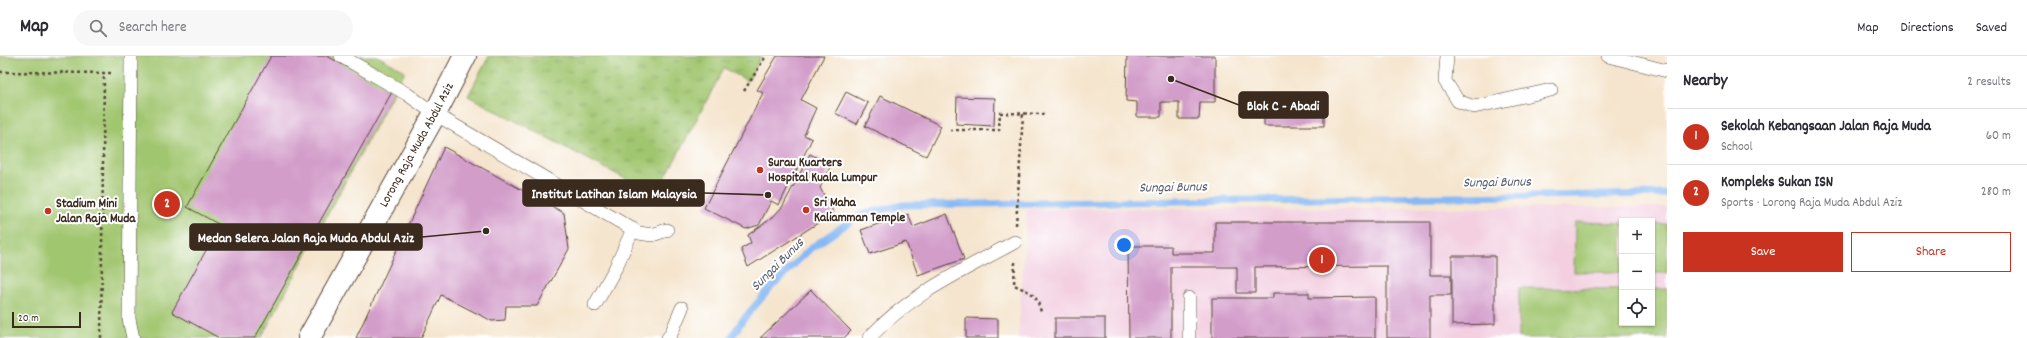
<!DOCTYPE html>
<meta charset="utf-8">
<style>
body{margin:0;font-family:Dekko,sans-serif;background:#f7f7f7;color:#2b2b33}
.controls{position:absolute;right:12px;bottom:12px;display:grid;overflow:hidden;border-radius:0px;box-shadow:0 1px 3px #0004}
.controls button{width:36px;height:36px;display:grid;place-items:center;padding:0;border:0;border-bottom:1px solid #e1e1e2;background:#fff;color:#2b2b33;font:20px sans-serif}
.scale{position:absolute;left:12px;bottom:10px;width:69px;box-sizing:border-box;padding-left:4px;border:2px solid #3b2a1e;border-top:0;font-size:11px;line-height:14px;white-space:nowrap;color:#3b2a1e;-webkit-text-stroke:3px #fff;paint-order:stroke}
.you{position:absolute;left:1124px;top:189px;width:14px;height:14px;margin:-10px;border:3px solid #fff;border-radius:50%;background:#1a73e8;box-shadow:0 0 0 6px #1a73e833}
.badge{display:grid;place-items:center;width:26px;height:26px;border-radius:50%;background:#c8321e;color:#fff;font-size:13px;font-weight:700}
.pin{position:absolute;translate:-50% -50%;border:2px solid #fff;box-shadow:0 1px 4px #0006}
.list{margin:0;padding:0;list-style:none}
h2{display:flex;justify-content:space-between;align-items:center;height:52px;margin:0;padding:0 16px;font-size:17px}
h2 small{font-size:13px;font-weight:400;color:#7c7c81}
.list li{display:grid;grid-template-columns:26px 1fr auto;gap:12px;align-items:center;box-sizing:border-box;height:56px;padding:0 16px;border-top:1px solid #e1e1e2}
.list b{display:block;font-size:15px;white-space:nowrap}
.list p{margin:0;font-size:13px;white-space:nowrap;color:#7c7c81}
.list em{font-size:13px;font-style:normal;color:#7c7c81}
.actions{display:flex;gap:8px;padding:12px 16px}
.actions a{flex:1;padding:9px 0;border:1px solid #c8321e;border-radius:0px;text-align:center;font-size:14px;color:#c8321e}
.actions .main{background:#c8321e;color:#fff}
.icon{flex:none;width:22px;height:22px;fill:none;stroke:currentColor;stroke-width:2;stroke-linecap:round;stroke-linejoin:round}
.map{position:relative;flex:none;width:1667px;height:282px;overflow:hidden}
header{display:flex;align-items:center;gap:24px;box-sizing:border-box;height:56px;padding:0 20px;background:#fff;border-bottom:1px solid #e1e1e2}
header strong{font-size:19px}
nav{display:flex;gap:22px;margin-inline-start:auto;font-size:14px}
.search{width:280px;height:36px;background:#f7f7f7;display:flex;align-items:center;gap:10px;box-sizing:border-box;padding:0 14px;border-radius:22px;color:#7c7c81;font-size:15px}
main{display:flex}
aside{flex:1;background:#fff}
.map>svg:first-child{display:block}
.built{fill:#f3cfe0;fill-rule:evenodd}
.grass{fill:url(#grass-tufts);stroke:#6e7847}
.pitch{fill:#a1c670;stroke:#6e7847}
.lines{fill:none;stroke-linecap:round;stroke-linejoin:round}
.stream{stroke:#88b9f4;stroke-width:7}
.building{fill:#d39dca}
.service-casing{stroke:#574638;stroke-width:14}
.tertiary-casing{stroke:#574638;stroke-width:24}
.path{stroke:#574638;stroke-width:2.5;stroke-dasharray:3 3;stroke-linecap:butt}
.service{stroke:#fff;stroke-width:13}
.tertiary{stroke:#fff;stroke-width:22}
.poi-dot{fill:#c8321e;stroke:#fff;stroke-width:1.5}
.labels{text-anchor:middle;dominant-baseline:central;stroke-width:4;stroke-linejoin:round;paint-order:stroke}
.street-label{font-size:13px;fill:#3b2a1e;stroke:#fff}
.poi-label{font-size:13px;font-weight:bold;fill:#3b2a1e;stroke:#fff;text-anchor:start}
.water-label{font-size:14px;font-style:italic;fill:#565c69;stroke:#fff}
.leader{fill:none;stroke:#3b2a1e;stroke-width:1.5}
.callout-dot{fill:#3b2a1e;stroke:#fff;stroke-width:1.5}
.callout{fill:#3b2a1e;stroke:#3b2a1e;stroke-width:1.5}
.callout-label{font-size:14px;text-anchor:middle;font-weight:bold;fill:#fff}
</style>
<header>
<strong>Map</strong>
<div class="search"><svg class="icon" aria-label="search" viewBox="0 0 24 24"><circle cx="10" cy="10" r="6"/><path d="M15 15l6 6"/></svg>Search here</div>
<nav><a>Map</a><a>Directions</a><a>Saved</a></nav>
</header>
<main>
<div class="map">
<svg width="1667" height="282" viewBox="0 0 1667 282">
<defs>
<pattern id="grass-tufts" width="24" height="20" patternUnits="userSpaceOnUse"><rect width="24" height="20" fill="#a1c670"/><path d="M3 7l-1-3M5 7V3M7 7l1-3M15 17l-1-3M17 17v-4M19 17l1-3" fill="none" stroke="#84a15b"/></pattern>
</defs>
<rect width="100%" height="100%" fill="#fff"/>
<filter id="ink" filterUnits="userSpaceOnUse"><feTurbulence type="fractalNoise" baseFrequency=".025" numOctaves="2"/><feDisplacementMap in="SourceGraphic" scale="8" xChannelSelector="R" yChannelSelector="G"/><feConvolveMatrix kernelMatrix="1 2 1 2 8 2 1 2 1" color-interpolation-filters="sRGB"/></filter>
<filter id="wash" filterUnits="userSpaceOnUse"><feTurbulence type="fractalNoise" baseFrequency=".012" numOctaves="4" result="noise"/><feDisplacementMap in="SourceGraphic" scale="16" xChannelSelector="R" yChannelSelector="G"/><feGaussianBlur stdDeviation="0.9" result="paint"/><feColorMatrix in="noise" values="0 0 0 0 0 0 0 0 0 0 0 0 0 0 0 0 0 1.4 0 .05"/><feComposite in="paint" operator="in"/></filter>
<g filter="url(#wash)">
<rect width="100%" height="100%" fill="#f5e5ce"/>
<!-- built -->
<path class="built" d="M1667,151V282H1018L1027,153ZM1622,165H1652V267H1622Z"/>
<!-- grass -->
<path class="grass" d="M489,0H761L748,25L724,12L656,139L468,40Z"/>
<!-- pitch -->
<path class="pitch" d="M0,0H377L405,15L261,282H0Z
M1575,166L1622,167V216H1574Z
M1652,168H1667V217H1652Z
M1519,232L1622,233V267H1652V233H1667V282H1519Z"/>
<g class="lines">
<!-- stream -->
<path class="stream" d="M731,282L742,265L771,231L811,192L860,159L903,149L1667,138"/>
</g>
<g id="blocks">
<!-- building -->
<path class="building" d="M271,0H327L392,36L255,282H219L172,256L220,169L187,151Z
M777,0H824L801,44L816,52L804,79L812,83L779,149L771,145L759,169L746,173L704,152L763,37L757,34Z
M1127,0H1215V46H1200L1199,63H1179V46H1161V61H1137V46L1126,45Z
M846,36L868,47L857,68L835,57Z
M880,40L941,70L926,100L865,70Z
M957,41L995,42L994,70L956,68Z
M1264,45H1324V70H1264Z
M444,91L564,157L569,193L537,250H506L505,264L492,265L441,239L421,282H356Z
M810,98L831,109L820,132L834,157L748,211L741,193L751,187L748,179L773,161L783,150Z
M908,158L913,171L947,158L964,203L918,219L906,186L870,198L861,174Z
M1215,166H1430V219H1451V239H1430V282H1387V210L1255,211V237H1237V211H1171V282H1129L1128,190H1171V197H1215Z
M1452,200H1495V268L1452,269Z
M811,234L851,275L844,282H760Z
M1273,237H1309V242L1375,241V282H1212V242H1273Z
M966,262L998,263V282H966Z
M1055,262H1105V282H1055Z"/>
</g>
</g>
<g filter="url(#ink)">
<use href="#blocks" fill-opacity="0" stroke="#574638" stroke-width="1"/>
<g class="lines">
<!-- service casing -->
<g class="service-casing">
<path id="service" d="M131,0L129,263L133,282
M341,0L407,38L435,58L639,177L652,179L667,174
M1447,0L1445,25L1458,45L1474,51L1551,34
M1608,0L1667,15
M1189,242V282
M595,249L616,211L633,173
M668,282L671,278L682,252
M869,282C910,238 964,214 1015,186"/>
</g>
<!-- tertiary casing -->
<g class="tertiary-casing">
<g id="tertiary">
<path id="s1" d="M309,282L435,58L465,0"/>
</g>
</g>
<!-- path -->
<path class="path" d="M0,16L113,17
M744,35L766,0
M950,74H999L1000,57L1044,58
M1016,169L1023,58
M1015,206L1014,229C1032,237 1036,237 1041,256
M101,282L104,17"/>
<!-- service -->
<use href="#service" class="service"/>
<!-- tertiary -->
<use href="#tertiary" class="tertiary"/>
</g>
</g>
<!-- markers -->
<g class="poi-dot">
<circle cx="760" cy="114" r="4"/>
<circle cx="806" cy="154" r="4"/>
<circle cx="48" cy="155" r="4"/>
</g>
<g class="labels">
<!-- street labels -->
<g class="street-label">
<text stroke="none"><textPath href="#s1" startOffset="221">Lorong Raja Muda Abdul Aziz</textPath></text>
</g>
<!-- poi labels -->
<g class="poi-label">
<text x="768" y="107">Surau Kuarters<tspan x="768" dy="15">Hospital Kuala Lumpur</tspan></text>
<text x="814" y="147">Sri Maha<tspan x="814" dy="15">Kaliamman Temple</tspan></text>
<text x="56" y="148">Stadium Mini<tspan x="56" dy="15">Jalan Raja Muda</tspan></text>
</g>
<!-- water labels -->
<g class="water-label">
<text transform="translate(1497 127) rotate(-1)">Sungai Bunus</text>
<text transform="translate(1173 132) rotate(-1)">Sungai Bunus</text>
<text transform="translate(778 209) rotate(-45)">Sungai Bunus</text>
</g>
</g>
<!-- callouts -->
<path class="leader" d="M1171 23L1239 49M768 139L704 137M486 175L422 181"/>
<g class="callout-dot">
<circle cx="1171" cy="23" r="4"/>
<circle cx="768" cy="139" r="4"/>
<circle cx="486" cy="175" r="4"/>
</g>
<g class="callout">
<rect x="1239" y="36" width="89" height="26" rx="4"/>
<rect x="523" y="124" width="181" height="26" rx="4"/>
<rect x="190" y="168" width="232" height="26" rx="4"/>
</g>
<g class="callout-label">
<text x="1283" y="54">Blok C - Abadi</text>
<text x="614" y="142">Institut Latihan Islam Malaysia</text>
<text x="306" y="186">Medan Selera Jalan Raja Muda Abdul Aziz</text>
</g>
</svg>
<div class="controls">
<button>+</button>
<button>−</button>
<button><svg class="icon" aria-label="locate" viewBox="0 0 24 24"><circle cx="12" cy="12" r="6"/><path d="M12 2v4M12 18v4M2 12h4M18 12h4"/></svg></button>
</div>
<div class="scale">20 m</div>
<div class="you"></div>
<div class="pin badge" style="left:1322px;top:204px">1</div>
<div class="pin badge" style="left:167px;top:148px">2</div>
</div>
<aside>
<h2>Nearby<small>2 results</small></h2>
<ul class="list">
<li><span class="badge">1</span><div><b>Sekolah Kebangsaan Jalan Raja Muda</b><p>School</p></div><em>60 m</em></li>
<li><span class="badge">2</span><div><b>Kompleks Sukan ISN</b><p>Sports · Lorong Raja Muda Abdul Aziz</p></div><em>280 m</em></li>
</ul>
<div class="actions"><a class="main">Save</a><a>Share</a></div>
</aside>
</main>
